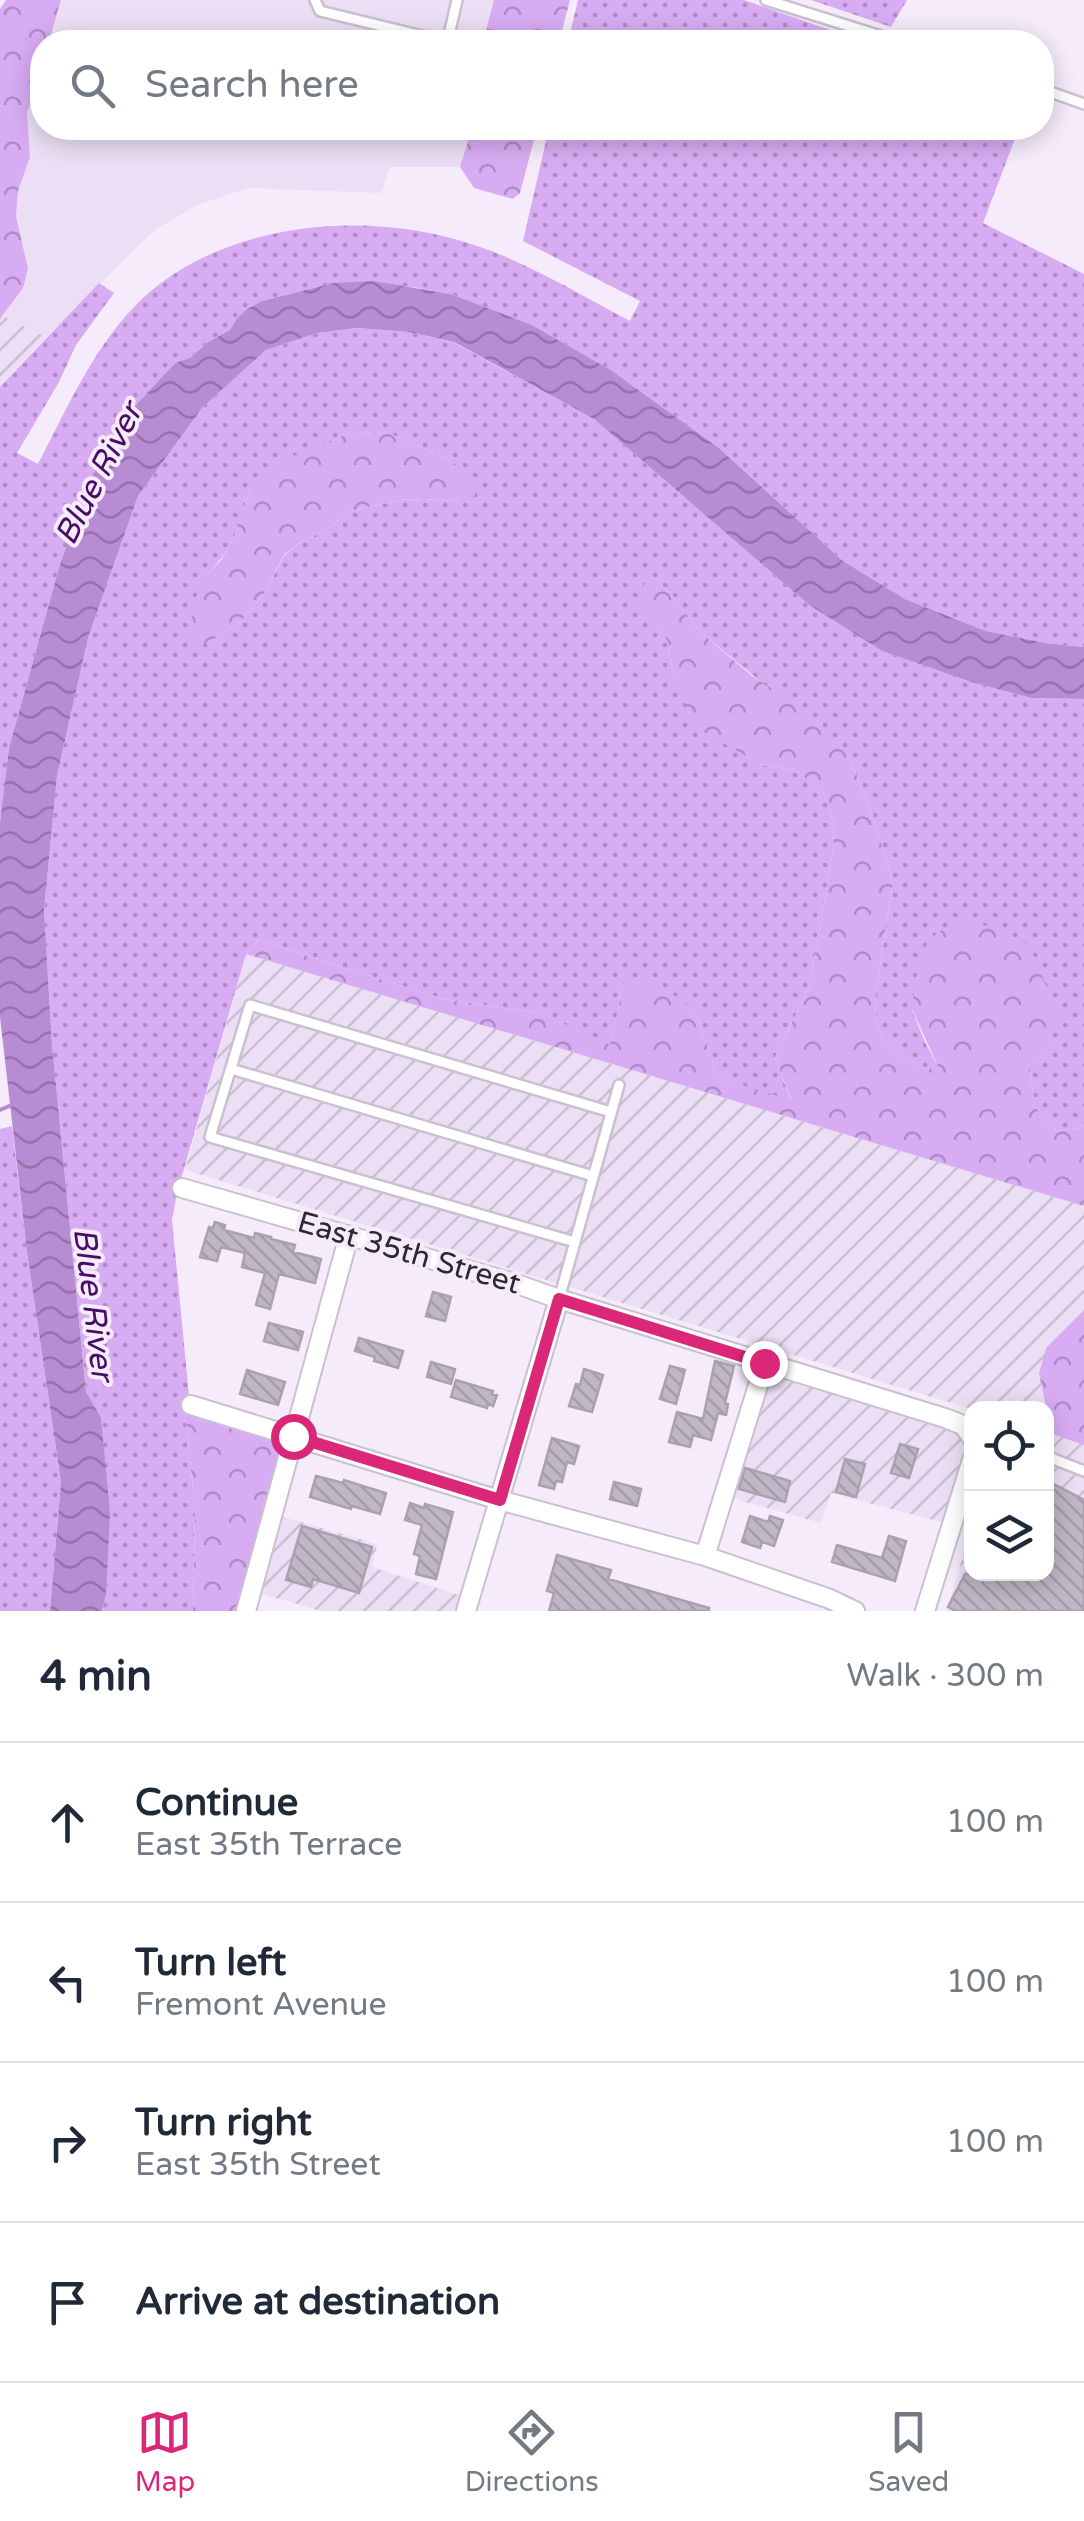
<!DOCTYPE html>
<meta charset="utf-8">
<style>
body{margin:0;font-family:"Varela Round",sans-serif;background:#f6f6f7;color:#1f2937}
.controls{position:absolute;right:30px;bottom:30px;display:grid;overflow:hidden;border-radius:20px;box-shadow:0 5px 25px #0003}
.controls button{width:90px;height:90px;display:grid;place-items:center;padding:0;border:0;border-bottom:2px solid #e0e1e3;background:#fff;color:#1f2937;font:50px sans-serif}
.stop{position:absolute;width:30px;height:30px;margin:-22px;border:8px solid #db2777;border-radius:50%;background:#fff}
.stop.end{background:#db2777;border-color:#fff;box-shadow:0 2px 10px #0008}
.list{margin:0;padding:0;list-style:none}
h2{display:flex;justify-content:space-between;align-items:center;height:130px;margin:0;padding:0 40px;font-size:42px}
h2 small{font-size:32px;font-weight:400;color:#747a83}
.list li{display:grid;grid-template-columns:65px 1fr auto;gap:30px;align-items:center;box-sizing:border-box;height:160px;padding:0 40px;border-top:2px solid #e0e1e3}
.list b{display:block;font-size:38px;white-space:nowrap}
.list p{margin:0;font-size:32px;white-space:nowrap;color:#747a83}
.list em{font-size:32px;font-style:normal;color:#747a83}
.icon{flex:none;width:55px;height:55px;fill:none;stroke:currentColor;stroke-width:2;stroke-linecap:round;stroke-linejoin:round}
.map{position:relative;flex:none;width:1084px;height:1611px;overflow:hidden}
.search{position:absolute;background:#fff;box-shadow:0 5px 25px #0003;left:30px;right:30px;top:30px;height:110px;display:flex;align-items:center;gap:25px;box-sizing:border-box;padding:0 35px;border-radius:40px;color:#747a83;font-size:38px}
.sheet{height:770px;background:#fff}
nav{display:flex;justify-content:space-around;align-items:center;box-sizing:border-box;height:140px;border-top:2px solid #e0e1e3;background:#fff;font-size:28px;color:#747a83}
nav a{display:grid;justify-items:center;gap:5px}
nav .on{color:#db2777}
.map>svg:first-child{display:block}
.built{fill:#ecdff5}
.industrial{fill:url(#industrial-furrows)}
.grass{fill:url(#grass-dots);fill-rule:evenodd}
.forest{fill:url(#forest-crowns)}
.water{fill:url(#water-waves)}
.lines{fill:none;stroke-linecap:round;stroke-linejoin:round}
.stream{stroke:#b88cd3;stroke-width:4}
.building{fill:url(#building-back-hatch);stroke:#a9a1af;stroke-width:2.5}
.service-casing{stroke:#cac1d0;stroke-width:14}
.minor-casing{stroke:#cac1d0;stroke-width:22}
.service{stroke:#fff;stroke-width:9}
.minor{stroke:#fff;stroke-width:18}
.route{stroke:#db2777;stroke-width:12}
.labels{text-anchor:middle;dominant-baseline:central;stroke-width:8;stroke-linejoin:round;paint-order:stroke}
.street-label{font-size:30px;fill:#2c292f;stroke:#f5ebfb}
.water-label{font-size:32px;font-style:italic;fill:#480d63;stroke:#f5ebfb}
</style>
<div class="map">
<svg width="1084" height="1611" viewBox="0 0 1084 1611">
<defs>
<pattern id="industrial-furrows" width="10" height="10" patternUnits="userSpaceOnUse" patternTransform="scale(2.5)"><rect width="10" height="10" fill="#ecdff5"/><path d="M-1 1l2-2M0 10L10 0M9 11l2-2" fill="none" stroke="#cbbfd2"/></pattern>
<pattern id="grass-dots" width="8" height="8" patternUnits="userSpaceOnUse" patternTransform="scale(2.5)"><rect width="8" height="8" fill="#d8acf3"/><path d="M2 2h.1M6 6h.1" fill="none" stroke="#af8cc5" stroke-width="1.8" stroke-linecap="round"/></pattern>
<pattern id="forest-crowns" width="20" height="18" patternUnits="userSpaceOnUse" patternTransform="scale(2.5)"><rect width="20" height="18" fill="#d8acf3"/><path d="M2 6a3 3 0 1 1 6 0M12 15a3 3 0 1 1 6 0" fill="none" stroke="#af8cc5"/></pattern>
<pattern id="water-waves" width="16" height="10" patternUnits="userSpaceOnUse" patternTransform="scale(2.5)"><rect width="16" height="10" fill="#b88cd3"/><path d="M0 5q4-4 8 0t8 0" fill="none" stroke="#9672ac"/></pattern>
<pattern id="building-back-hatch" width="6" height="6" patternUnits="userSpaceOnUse" patternTransform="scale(2.5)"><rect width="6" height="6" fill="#c0b7c6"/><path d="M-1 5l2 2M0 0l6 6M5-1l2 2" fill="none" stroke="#a59daa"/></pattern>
</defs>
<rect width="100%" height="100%" fill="#f5ebfb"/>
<!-- built -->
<path class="built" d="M61,0H494L484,38L497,42H50Z
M42,77V128H472L460,167H390L381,193L247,188L198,205L156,229L46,337L3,316L23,288L28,269L16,216L18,191L30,157L27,112Z"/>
<!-- industrial -->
<path class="industrial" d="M3,316L46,337L0,387V319Z
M246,954L1084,1206V1310L1047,1348L1039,1374L1052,1434L1084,1445V1611H947L971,1527L972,1574H1046V1408L971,1409L185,1170Z
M774,1374L958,1430L965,1440L967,1453L945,1523L831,1493L821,1523L731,1498L769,1379Z
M280,1516L377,1544L372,1567L462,1596L458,1611H321L259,1593Z"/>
<!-- grass -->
<path class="grass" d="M578,0H744L865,42H568Z
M811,0H907L891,27Z
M549,128H1019L983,223L1084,274V647L1046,643L986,631L905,599L843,561L719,448L611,370L532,325L451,294L412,287L333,283L262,301L247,309L237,318L230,330L208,342L190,358L175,363L119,423L58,571L9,748L0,822V387L99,283L114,293L76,345L59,382L17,453L38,464C68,407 95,343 143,298C229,219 374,209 480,247C532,265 581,295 630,321L640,301L523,241Z
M357,328L409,332L453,342L594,419L809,605L882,651L971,682L1031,698L1084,699V1124L1079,1128L1056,1131L1035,1107L1030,1069L1049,1043L912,1010L925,1042L942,1074L909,1061L885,1042L877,1025L875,998L893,882L872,814L848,754L704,635L657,579L642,607L667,640L673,676L762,765L795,770L823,792L834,823L833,851L809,988L775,1057L791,1101L718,1078L695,1010L624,983L610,1046L541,1013L443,999L258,940L246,954L177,1193L172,1220L189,1396L185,1412L195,1509L193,1611H102L106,1595L52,1044L44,910L57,776L88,638L138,496L202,408L266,350L317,333ZM350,433L391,434L448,459L474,494L456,501L424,499L400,500L351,511L326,530L298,544L284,556L262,597L241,621L205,645L206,576C217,564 227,552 234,537C241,521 243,502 254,486C262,472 331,441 350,433Z
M12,1126L27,1252L61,1482L50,1611H0V1129Z"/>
<!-- forest -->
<path class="forest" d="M6,0H61L49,42H42V77L27,112L30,157L18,191L16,216L28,269L23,288L0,319V9Z
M494,0H570L559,42H496L484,38Z
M472,128H537L520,193L513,199L474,188L460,167Z
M350,433L391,434L448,459L472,476L475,495L456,501L424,499L400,500L351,511L326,530L298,544L284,555L262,597L241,621L205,645L188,640L195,600L206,576L221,560L233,539L242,510L255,482L276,463Z
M657,579L704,635L752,676L809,712L848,754L872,814L893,882L875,998L877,1025L885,1042L909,1061L941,1073L912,1009L917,973L928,940L955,921L988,926L1029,945L1058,1014L1049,1043L1030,1069L1035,1107L1056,1131L1079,1128L1084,1124V1206L246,954L258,940L443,999L541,1013L610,1045L624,983L655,982L695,1010L718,1078L791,1100L775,1057L809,988L833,851L834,823L823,792L795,770L762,765L697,728L673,676L667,640L642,608L644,584Z
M1084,1310V1445L1052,1434L1039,1374L1046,1348Z
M185,1412L277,1439L284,1446L238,1611H193L195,1509Z"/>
<!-- water -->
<path class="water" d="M373,281L451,294L532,325L611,370L719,448L843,561L905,599L986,631L1046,643L1084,647V699L1031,698L971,682L882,651L809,605L594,419L454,342L409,332L357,328L317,333L266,350L202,408L138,496L88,638L57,776L44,910L52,1044L86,1392L101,1418L110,1513L106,1595L102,1611H50L61,1482L27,1252L0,1017V822L9,748L58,571L88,485L119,423L175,363L190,358L208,342L230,330L237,318L247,309L262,301L333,283Z"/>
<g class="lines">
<!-- stream -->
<path class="stream" d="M0,1110L14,1104"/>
</g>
<!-- building -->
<path class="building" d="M215,1222L225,1225L224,1230L254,1238L255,1233L271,1237V1239L295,1245L293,1252L321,1259L315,1283L279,1274L270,1309L256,1305L265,1273L242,1267L245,1253L221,1247L217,1261L200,1257L209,1227L213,1228Z
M433,1292L451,1297L445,1321L426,1316Z
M269,1323L303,1332L298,1350L264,1341Z
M359,1338L403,1351L398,1368L374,1361L375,1357L355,1351Z
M715,1361L734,1366L725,1403L728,1404L726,1415L718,1413L711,1440L693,1435L690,1447L669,1442L677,1412L703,1419Z
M431,1362L455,1369L451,1384L427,1377Z
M670,1366L685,1370L676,1404L660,1399Z
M584,1369L603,1375L592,1412L569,1406L576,1384L580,1385Z
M247,1370L285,1382L278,1405L240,1394Z
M456,1380L493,1391L492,1394L497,1395L493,1406L488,1404L487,1408L451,1397Z
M552,1438L579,1446L574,1464L567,1462L562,1482L556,1481L554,1489L539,1485Z
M900,1444L918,1449L909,1478L891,1473Z
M845,1459L865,1464L856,1497L836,1492Z
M745,1468L790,1481L785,1502L739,1489Z
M316,1476L343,1483L344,1480L386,1493L380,1514L352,1506L351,1509L310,1497Z
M1046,1480L1084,1500V1611H956L948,1607L965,1574H1046Z
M614,1482L641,1489L637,1506L610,1499Z
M410,1503L424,1508L425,1504L453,1512L436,1579L416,1574L420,1556L414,1554L422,1525L405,1520Z
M750,1516L768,1522L770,1516L783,1520L774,1546L762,1542L760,1548L742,1542Z
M302,1526L372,1547L359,1593L313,1579L311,1587L286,1580Z
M889,1536L906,1541L895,1581L832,1562L837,1545L882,1558Z
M557,1555L611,1570L608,1579L709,1608V1611H549L554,1593L547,1591Z"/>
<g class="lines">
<!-- service casing -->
<g class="service-casing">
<path id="service" d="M315,0L320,11L435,39L449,35L457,0
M766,0L900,42
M1042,89L1084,104
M231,1069L593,1176
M575,1242L210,1137L250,1005L611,1112
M559,1299L619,1085
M1046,1456L1084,1471"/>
</g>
<!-- minor casing -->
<g class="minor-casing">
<path id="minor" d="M182,1188L514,1283L559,1299L945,1418L963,1425L972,1438
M191,1405L499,1500L705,1556L830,1599L855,1611
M705,1556L765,1363
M246,1611L349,1235
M466,1611L559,1299
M925,1611L972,1460"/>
</g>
<!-- service -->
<use href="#service" class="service"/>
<!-- minor -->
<use href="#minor" class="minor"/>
</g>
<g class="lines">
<!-- route -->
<path class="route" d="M293,1436L500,1500L559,1299L764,1363"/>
</g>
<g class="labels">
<!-- street labels -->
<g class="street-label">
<text transform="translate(409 1253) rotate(16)">East 35th Street</text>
</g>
<!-- water labels -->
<g class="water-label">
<text transform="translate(99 474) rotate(-63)">Blue River</text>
<text transform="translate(93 1304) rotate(83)">Blue River</text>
</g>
</g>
</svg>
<div class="controls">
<button><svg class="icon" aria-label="locate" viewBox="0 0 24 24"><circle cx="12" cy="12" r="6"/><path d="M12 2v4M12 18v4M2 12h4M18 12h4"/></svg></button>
<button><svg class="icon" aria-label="layers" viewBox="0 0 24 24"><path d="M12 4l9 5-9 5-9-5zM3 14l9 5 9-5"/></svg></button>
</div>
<div class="stop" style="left:293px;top:1436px"></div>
<div class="stop end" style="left:764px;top:1363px"></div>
<div class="search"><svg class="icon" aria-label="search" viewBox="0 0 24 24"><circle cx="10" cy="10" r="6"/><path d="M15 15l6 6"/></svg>Search here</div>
</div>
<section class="sheet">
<h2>4 min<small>Walk · 300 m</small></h2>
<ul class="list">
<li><svg class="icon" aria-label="ahead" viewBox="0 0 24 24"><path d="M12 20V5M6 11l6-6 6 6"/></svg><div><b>Continue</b><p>East 35th Terrace</p></div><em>100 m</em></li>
<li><svg class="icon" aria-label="left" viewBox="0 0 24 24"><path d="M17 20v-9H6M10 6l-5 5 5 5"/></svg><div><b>Turn left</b><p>Fremont Avenue</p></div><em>100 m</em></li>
<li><svg class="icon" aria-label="right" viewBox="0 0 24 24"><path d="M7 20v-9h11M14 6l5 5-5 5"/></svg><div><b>Turn right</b><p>East 35th Street</p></div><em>100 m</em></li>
<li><svg class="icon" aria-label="arrive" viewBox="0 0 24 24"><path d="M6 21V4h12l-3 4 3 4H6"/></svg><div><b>Arrive at destination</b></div></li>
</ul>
</section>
<nav>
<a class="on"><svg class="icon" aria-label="map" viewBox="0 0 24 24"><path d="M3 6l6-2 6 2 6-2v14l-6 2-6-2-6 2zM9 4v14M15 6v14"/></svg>Map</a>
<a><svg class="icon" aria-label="directions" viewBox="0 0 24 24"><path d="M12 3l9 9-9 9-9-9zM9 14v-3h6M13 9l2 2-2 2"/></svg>Directions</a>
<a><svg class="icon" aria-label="saved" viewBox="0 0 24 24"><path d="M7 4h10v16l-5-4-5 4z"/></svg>Saved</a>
</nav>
